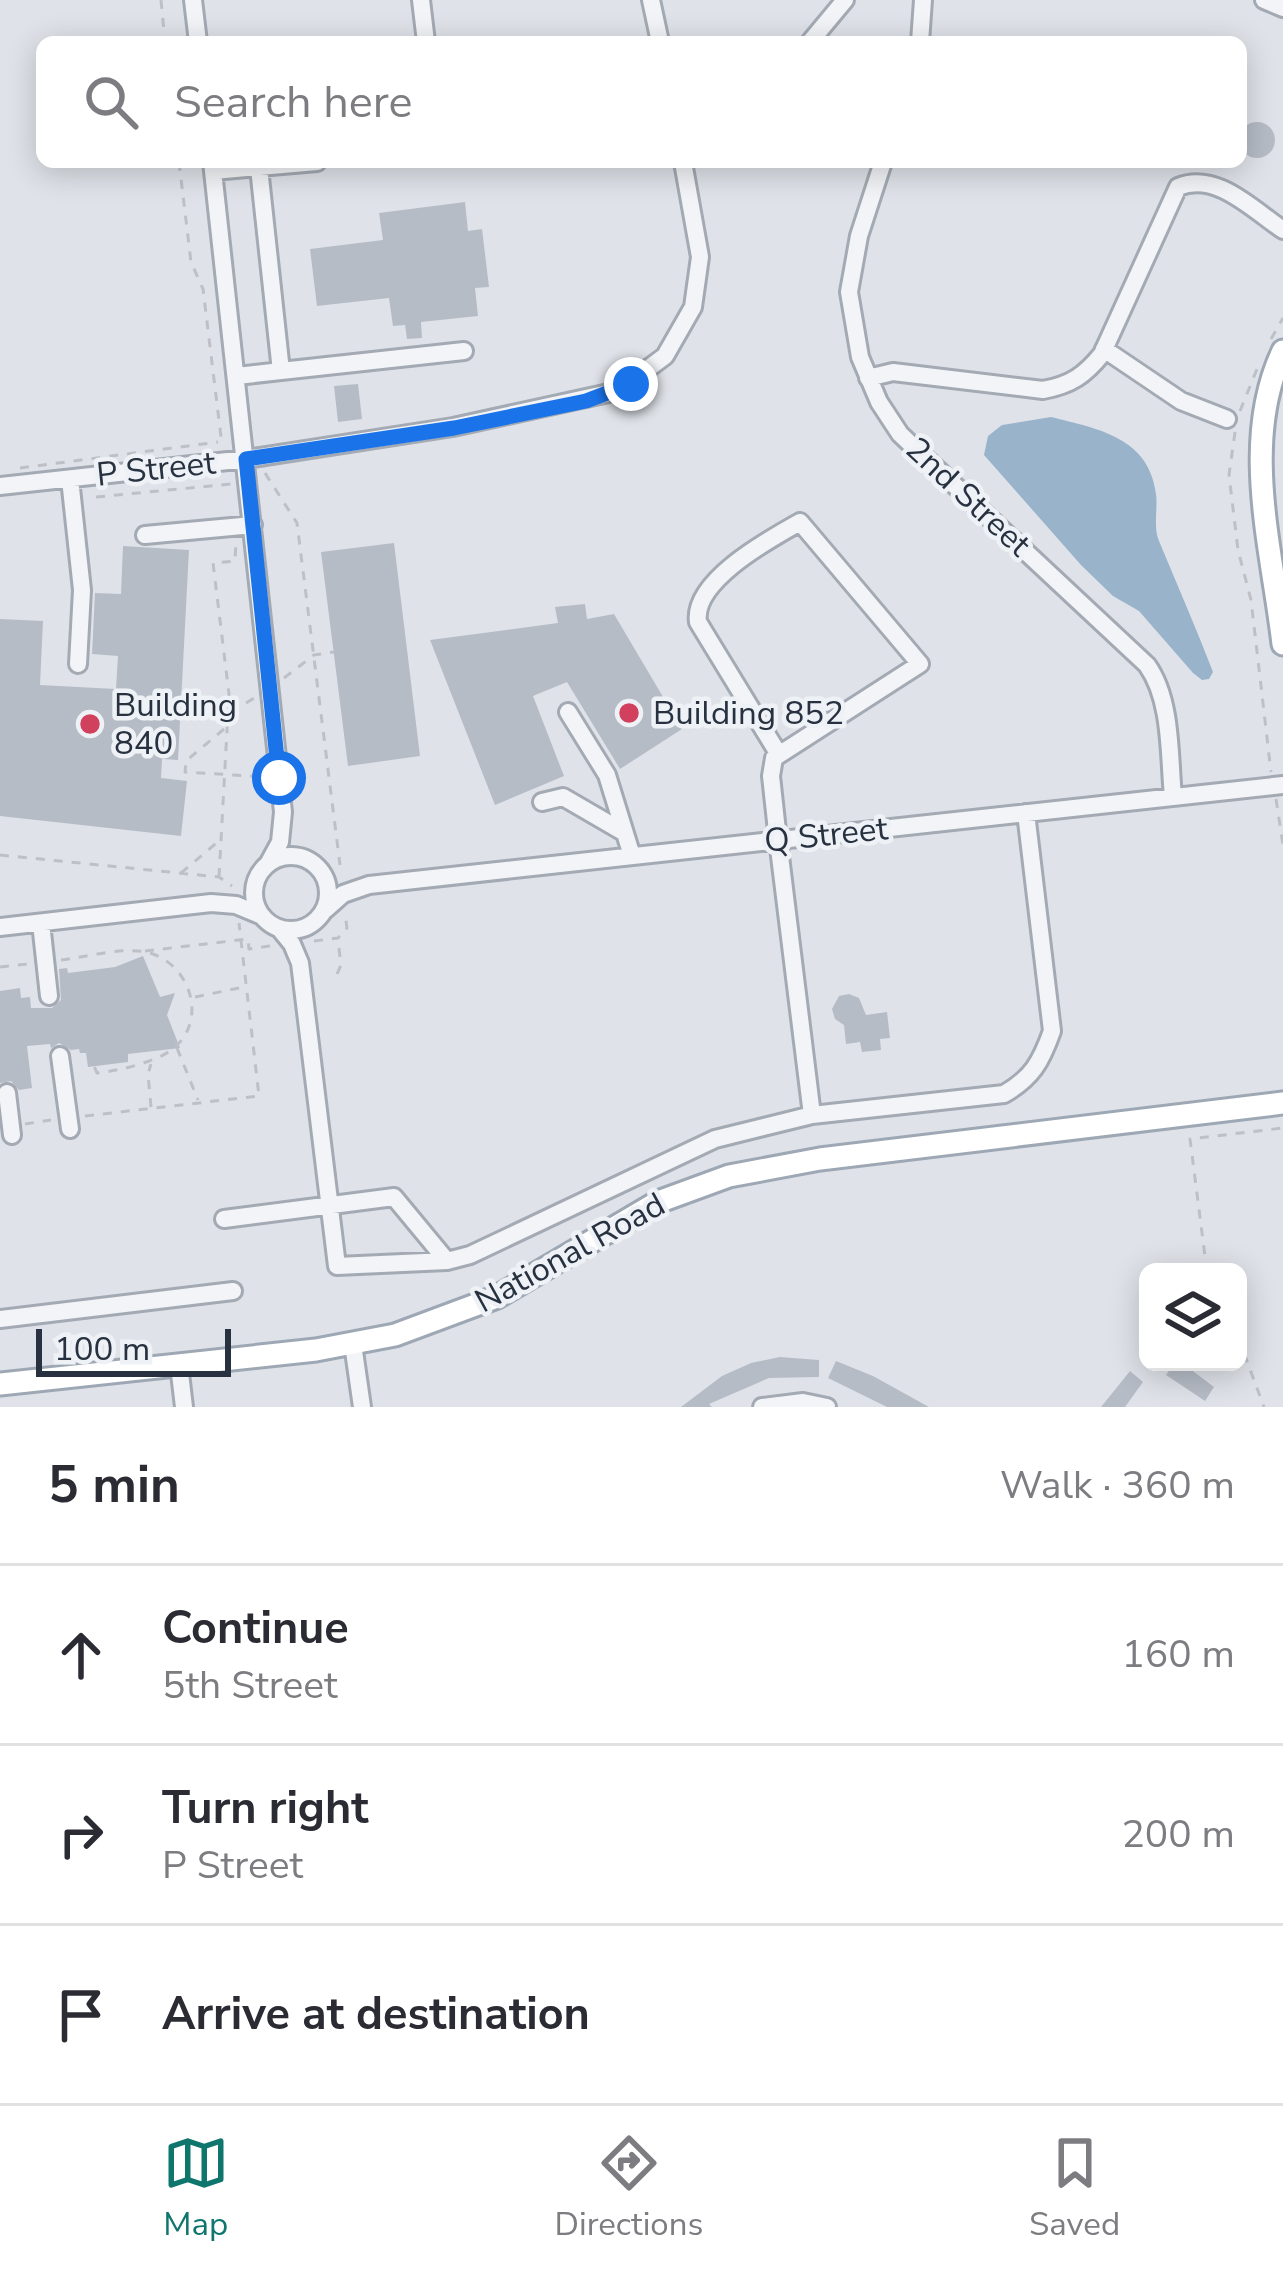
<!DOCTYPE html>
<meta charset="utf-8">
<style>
body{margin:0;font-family:"Nunito Sans",sans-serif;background:#f2f2f3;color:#2b2b33}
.controls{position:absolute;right:36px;bottom:36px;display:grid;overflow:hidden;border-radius:18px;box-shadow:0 6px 30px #0003}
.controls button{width:108px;height:108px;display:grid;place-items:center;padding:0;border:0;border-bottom:3px solid #e1e1e2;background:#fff;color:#2b2b33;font:60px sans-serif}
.scale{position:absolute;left:36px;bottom:30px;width:195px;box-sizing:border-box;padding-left:12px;border:6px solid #273140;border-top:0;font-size:33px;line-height:42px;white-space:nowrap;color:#273140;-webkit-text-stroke:9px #eef2f6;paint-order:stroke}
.stop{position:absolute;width:36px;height:36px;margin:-27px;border:9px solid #1a73e8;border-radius:50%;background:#fff}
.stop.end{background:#1a73e8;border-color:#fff;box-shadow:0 3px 12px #0008}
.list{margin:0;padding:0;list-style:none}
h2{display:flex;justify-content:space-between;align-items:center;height:156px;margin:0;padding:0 48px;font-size:51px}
h2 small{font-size:39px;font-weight:400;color:#7c7c81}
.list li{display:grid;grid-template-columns:78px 1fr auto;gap:36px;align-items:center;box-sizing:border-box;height:180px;padding:0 48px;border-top:3px solid #e1e1e2}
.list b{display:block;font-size:45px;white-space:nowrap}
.list p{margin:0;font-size:39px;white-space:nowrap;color:#7c7c81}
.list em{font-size:39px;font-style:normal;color:#7c7c81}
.icon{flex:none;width:66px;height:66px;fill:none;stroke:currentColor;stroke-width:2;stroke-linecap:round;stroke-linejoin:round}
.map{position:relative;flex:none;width:1283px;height:1407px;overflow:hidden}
.search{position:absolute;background:#fff;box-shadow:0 6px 30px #0003;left:36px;right:36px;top:36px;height:132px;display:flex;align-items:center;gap:30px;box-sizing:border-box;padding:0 42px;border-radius:18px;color:#7c7c81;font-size:45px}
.sheet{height:696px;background:#fff}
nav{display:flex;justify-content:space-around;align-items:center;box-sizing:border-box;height:168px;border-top:3px solid #e1e1e2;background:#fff;font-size:33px;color:#7c7c81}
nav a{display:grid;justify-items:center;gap:6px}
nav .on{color:#0f766e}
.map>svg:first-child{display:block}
.water{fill:#99b3ca}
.building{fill:#b6bcc6}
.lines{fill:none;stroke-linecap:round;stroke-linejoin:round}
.minor-casing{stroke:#a4aab3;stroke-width:22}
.major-casing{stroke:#9ea8b5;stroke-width:27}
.path{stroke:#bdc1c7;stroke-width:3;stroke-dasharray:9 9;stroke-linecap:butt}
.minor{stroke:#f2f4f7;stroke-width:16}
.major{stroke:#fff;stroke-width:21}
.route{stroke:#1a73e8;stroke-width:15}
.poi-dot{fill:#d1405c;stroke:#eef2f6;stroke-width:4.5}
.labels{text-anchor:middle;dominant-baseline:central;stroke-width:9;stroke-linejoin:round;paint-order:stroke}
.street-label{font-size:33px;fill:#273140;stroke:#eef2f6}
.poi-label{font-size:33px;fill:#273140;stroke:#eef2f6;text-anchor:start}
</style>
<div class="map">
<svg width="1283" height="1407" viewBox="0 0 1283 1407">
<rect width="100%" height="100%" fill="#dfe3e9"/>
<!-- water -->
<path class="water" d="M1051,417C1098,429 1149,437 1156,494C1158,509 1153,527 1159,541C1177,584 1196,628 1213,672L1209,679L1202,680L1193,673L1139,611L1113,596L1081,565L984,455L988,436L1002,425Z"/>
<!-- building -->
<path class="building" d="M1239 140a18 18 0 1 1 36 0a18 18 0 1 1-36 0Z
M465,202L468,231L482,229L489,287L475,288L478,316L421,322L422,338L407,339L405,325L393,326L389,298L317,306L310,249L383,240L379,213Z
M358,384L362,419L338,422L334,386Z
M394,543L420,756L348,766L321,552Z
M123,546L189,550L178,760L162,759L161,778L187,781L181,836L0,816V619L43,621L40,685L116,689L118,656L92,654L95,593L121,594Z
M585,604L587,619L614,614L682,729L620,769L567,682L533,696L564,776L495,805L430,640L558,623L555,607Z
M143,956L160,997L175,993L167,1015L180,1048L128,1054V1062L88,1067L86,1053H80L79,1049L71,1050L59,1043L51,1048L50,1044L27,1046L32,1088L19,1090L11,1081L0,1083V991L20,988L21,998L30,997L31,1008H52L61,1000L59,969L67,968L68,973L115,967Z
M849,994L859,998L866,1015L887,1012L890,1038L880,1039L881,1050L862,1052L860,1042L846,1044L844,1025L835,1019L832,1009L839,996Z
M780,1357L819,1360V1377L769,1378L709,1404L712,1407H681L722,1376L751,1363Z
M836,1361L873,1376L929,1407H887L828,1378Z
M1175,1362H1181L1214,1387L1205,1401L1166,1375Z
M1130,1371L1143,1382L1125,1407H1101Z"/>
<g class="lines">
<!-- minor casing -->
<g class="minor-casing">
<path id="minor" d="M193,0L198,42
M421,0L426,42
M651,0L660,42
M1264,0L1283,8
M810,42L845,0
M920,42L923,0
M212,162L283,812L280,842L268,864
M883,162L859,236L849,292L860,357L879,402L900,434L920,453L1147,665C1172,700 1169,755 1173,797
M259,168L281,371L464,351
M213,171L317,162
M1104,349L1181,401L1227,419
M237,376L281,371
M868,378L893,372L1043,390C1071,385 1085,375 1102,354L1178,187C1216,171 1252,209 1283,230
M70,479L82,590L78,664
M0,486L246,459L453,427L618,391L665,356L693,307L700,257L683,162
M145,535L253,525
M568,712L607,775L632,856
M542,802L563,797L625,833
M254 893a37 37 0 1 1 74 0a37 37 0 1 1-74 0Z
M325,910L343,894L369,885L1283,785
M41,923L49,996
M0,927L211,903L236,905L260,915
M279,928L292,944L300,963L337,1266L447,1261
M60,1056L70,1129
M7,1093L12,1135
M812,1115L1004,1094C1032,1078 1041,1062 1052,1031L1026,813
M224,1219L394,1197L447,1261L470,1255L715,1139L812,1115L778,840L771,776L774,758L920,664L800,522C770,539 692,581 698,622L778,753
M0,1319L233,1291
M353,1344L362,1407
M179,1365L184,1407
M762,1407L803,1402L827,1407"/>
</g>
<!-- major casing -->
<g class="major-casing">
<path id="major" d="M1283,351C1240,441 1272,549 1283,644
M0,1384L316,1350L395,1335L497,1297L658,1202L729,1176L820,1159L1283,1103"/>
</g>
<!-- path -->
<path class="path" d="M161,0L165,42
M179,162L191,262L203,289L222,445
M1271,339L1283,318
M1240,411L1259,364
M1235,432L1229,475L1238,550L1251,600L1271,772
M20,468L218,442
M265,473L297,523L340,865
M96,497L231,484
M284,678L314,655L334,652
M246,703L256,697
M224,729L186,761L185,772L266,777
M1276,799L1283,845
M0,855L219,877L232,886
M181,873L220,840
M219,877L229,694L213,563L235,561L236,541
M314,941L338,938L347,928L345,914
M145,951L248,939L249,949L276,945
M61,960C86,957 121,947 146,952C188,961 209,1017 175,1047C159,1062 117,1071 97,1073L94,1066
M0,967L28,964
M337,974L341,965L338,940
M195,997L244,987
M177,1048L198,1100
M151,1107L148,1074L151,1064
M85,1116L259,1096L239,923
M25,1124L51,1120
M1207,1272L1190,1139L1283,1128
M1238,1337L1264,1407"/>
<!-- minor -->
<use href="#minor" class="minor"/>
<!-- major -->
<use href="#major" class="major"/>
</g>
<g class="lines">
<!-- route -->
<path class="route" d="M279,778L246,459L454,428L586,401L631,384"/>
</g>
<!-- markers -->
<g class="poi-dot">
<circle cx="629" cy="713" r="12"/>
<circle cx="90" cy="724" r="12"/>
</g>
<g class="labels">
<!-- street labels -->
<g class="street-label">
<text transform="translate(156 469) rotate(-6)">P Street</text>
<text transform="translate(968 497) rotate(43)">2nd Street</text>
<text transform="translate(826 835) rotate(-6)">Q Street</text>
<text transform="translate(570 1253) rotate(-29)">National Road</text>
</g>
<!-- poi labels -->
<g class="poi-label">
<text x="114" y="705">Building<tspan x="114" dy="38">840</tspan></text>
<text x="653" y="713">Building 852</text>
</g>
</g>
</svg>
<div class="controls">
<button><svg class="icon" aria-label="layers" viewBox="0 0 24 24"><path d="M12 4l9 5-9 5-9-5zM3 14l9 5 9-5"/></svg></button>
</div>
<div class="scale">100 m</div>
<div class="stop" style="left:279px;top:778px"></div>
<div class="stop end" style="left:631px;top:384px"></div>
<div class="search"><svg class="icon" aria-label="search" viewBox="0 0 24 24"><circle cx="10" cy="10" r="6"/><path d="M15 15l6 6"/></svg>Search here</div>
</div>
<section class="sheet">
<h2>5 min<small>Walk · 360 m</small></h2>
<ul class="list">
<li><svg class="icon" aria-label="ahead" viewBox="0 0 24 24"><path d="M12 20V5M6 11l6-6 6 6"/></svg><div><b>Continue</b><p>5th Street</p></div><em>160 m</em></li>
<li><svg class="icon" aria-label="right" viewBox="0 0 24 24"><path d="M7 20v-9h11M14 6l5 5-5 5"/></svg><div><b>Turn right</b><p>P Street</p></div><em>200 m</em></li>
<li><svg class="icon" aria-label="arrive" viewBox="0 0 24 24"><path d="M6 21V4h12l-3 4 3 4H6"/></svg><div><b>Arrive at destination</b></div></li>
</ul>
</section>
<nav>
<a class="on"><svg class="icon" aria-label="map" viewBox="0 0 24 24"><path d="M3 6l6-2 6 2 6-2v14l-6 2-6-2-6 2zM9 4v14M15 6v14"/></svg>Map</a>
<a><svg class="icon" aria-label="directions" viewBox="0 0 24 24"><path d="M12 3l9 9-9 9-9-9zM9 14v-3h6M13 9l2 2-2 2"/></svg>Directions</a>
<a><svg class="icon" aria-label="saved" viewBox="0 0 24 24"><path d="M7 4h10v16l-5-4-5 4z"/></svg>Saved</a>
</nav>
